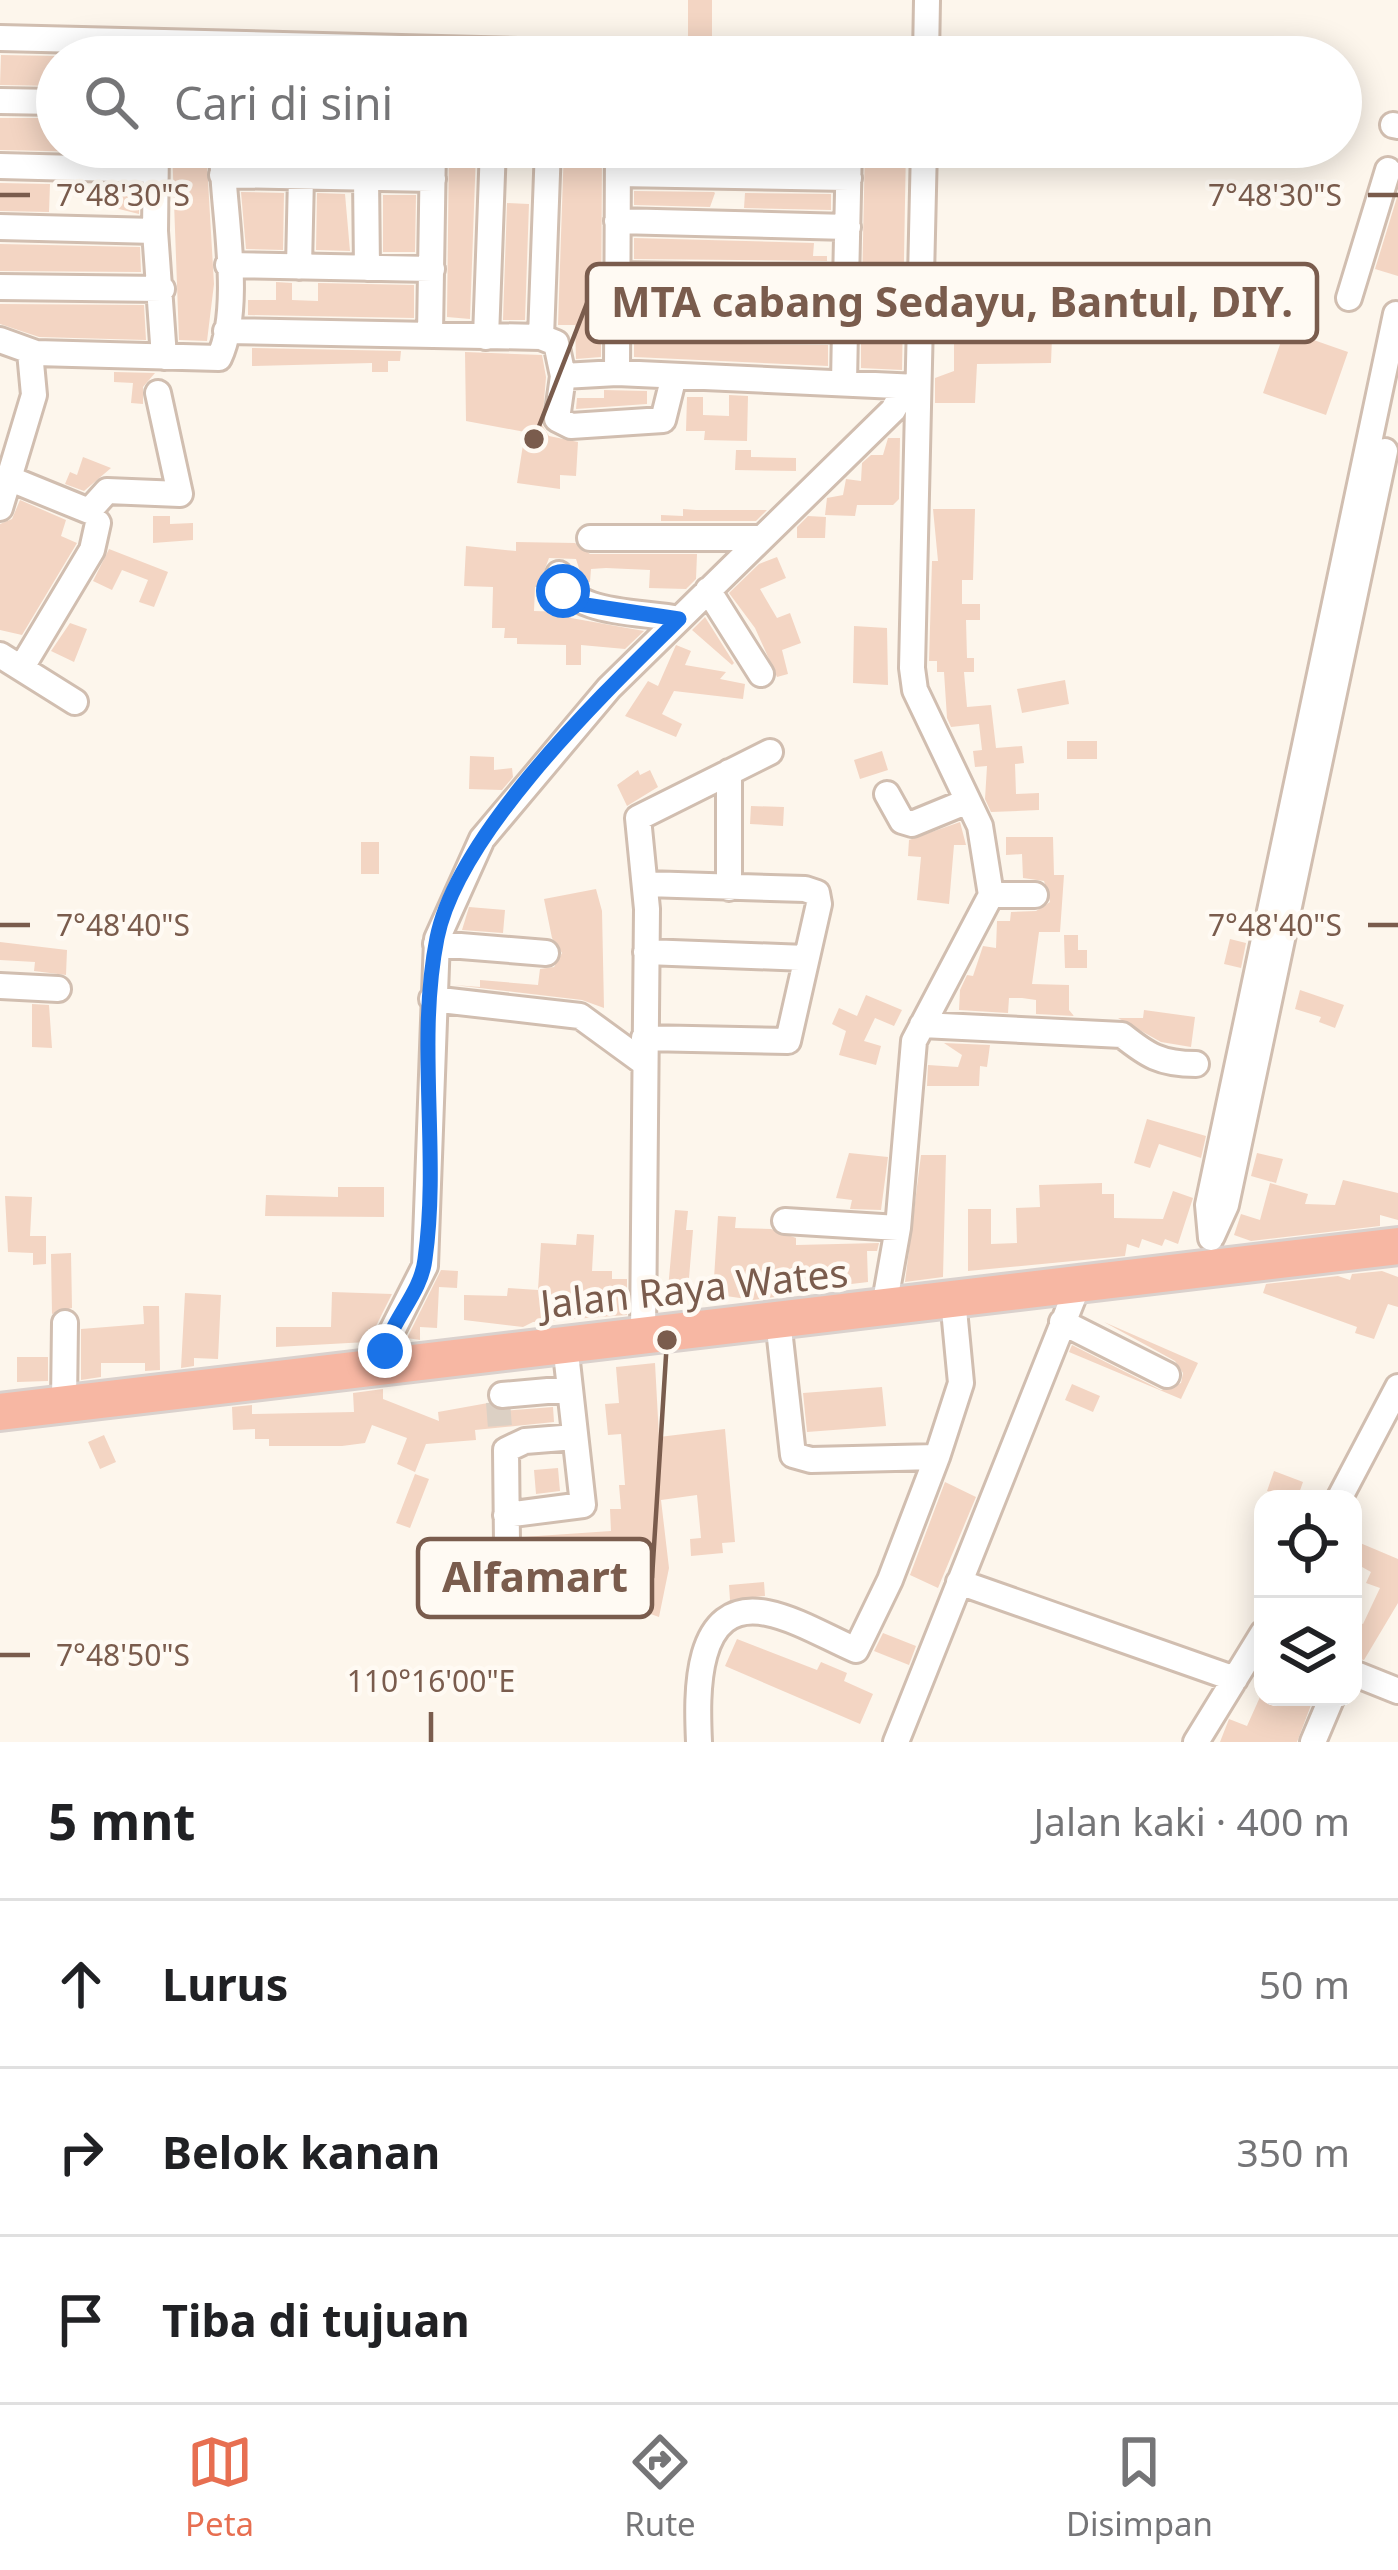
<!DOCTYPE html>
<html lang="id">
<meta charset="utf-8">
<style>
body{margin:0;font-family:"Noto Sans",sans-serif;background:#f6f6f6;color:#202124}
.controls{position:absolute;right:36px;bottom:36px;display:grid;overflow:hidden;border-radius:24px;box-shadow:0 6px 30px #0003}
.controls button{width:108px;height:108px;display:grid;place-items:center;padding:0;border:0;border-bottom:3px solid #e0e0e0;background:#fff;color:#202124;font:60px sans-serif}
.stop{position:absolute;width:36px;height:36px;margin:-27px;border:9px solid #1a73e8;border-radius:50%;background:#fff}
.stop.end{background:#1a73e8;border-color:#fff;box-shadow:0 3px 12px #0008}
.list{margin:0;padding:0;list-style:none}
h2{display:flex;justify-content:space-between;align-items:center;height:156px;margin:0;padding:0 48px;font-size:51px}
h2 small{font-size:39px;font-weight:400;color:#757577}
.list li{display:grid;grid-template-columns:78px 1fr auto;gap:36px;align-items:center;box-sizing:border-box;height:168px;padding:0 48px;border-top:3px solid #e0e0e0}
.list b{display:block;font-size:45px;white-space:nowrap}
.list em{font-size:39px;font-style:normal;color:#757577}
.icon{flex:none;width:66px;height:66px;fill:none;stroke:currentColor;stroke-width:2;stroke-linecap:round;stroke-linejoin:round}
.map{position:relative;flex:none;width:1398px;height:1742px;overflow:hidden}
.search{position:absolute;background:#fff;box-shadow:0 6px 30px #0003;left:36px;right:36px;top:36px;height:132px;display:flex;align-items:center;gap:30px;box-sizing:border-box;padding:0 42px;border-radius:66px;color:#757577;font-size:45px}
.sheet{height:660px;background:#fff}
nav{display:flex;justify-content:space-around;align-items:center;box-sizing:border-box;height:168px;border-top:3px solid #e0e0e0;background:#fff;font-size:33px;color:#757577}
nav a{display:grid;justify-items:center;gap:6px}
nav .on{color:#e76f51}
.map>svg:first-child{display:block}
.building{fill:#f3d5c3}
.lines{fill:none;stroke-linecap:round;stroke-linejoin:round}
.minor-tunnel{stroke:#dcd0c4;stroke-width:24;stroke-dasharray:24 12;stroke-linecap:butt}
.minor-casing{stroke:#d1beb0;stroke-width:30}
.highway-casing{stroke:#dad1cd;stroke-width:42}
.minor{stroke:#fff;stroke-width:24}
.highway{stroke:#f7b7a3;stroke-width:36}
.route{stroke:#1a73e8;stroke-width:15}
.ticks{fill:none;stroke:#7a5c4d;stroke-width:4.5}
.labels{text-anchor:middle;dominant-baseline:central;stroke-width:9;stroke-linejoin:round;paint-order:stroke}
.street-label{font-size:39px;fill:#7a5c4d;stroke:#fffaf3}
.ticks-label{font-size:30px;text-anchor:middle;fill:#7a5c4d;stroke:#fffaf3;stroke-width:9;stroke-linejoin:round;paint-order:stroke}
.leader{fill:none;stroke:#7a5c4d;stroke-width:4.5}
.callout-dot{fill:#7a5c4d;stroke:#fffaf3;stroke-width:4.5}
.callout{fill:#fffaf3;stroke:#7a5c4d;stroke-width:4.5}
.callout-label{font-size:42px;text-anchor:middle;font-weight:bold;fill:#7a5c4d}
</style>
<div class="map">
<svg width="1398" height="1742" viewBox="0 0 1398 1742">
<rect width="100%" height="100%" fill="#fdf6ec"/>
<!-- building -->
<path class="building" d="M688,0H712V39H688Z
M1,55L57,56V86L0,85Z
M0,118H57V147H140L139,153L0,150Z
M172,147H206L214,284L207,341L179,340Z
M238,147L416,151V162L239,159Z
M449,147L476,152L470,319L447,317Z
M564,147H602L601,357L576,359L575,325H558Z
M634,147H832V161L634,158Z
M865,147H906L902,370L861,368V334H879L880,288L862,287Z
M0,183L50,184L49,212L0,211Z
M116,190L139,191V214L115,208Z
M634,191L714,192L715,193L710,207L634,205Z
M241,192L284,193L283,250L246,249Z
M317,193L345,194L350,251L316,250Z
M745,193L831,194V210L744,208Z
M1398,194V276L1375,269Z
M383,195H416L415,252H383Z
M507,203L529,204L525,320H503Z
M634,238L814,243L813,256H827V261L634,259Z
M0,244L140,247L141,272L0,271Z
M276,282L292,283V300L318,301V283L414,285V318L248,315V300H276Z
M1020,297V309L1053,310L1051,363L977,364L975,403H935V378L954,371V299Z
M0,304L144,305L146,340L39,337L0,324Z
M1285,330L1348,352L1326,415L1263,393Z
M634,343L828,345V366L634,357Z
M252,348L401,351L400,361H388V372H372V363L252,366Z
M465,352L542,355L546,377L542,425L549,436L578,442L576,476L560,475V489L517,483L525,432L466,421Z
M114,372L155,373L143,387V404L131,403L133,383L114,382Z
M604,390L647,391V404L576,409L577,398H604Z
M729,395L748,396L747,441L704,440L705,431H686L687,397H703V415L729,416Z
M888,438H900L899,499L893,505H857L855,516L825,515L827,498L843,495L846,479L861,481L862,463L871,455H883Z
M736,450H751V457L796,458V471L735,470Z
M83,457L111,468L84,491L65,484L70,472L77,475Z
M20,500L66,520L61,536L77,543L22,635L0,630V524L12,519Z
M683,509L696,510H767L756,521H661V515L683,516Z
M933,509H975L973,580H962V604H980V620H966L967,658H974V672H964L967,707L991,705L996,748L1022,746L1024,763L1015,764L1016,794L1039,793V810L991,812L985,799L987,766L975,767L973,751L982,750L979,724L951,727L947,718L944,672H937V661H929L932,561H938Z
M153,516H170V524L193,523V540L153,543Z
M808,516L826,517L825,538H797V527Z
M516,542L575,543L590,554H697L696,579L686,589L649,588L650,570L606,568L591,569L590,582L583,581L576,559L549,558L543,574L547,587H535L534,611L568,612L571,618L644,631L625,649L581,645V665H566V645L517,644V638H504L505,628H492L493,587L464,586L466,546L516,551Z
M109,549L168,572L154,607L139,602L148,580L122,570L112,590L93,581Z
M777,557L786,578L760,589L777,618L790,613L801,643L782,650L788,674L777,677L755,628L729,593L759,564Z
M705,617L734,663L732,665L692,630Z
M70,623L87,629L74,662L51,651Z
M854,626L887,628L888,685L853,683Z
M676,645L691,651L685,665L726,672L720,679L745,684L743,699L674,691L662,714L682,724L676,737L625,716L648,681L658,686Z
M1065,680L1069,704L1022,713L1017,689Z
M1067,741H1097V759H1067Z
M882,751L888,770L860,779L854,760Z
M470,756L494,757V770L512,768L513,777L502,790L469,789Z
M638,770L640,775L650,770L658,787L627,806L617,785Z
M751,806L784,807L783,826L750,824Z
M960,822L966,845H954L949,904L917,900L921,857L908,856L909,840Z
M1006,837H1053L1054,875H1064L1060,932H1039L1032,984L1069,985V1010L1074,1016L1036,1014V1000L1022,998H1009L1008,1013L959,1010L960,990L967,975L973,976L983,946L996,948L997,921H1010L1011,912L1036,911L1050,902L1044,881L1023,878L1022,854L1006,855Z
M361,842H379V874H361Z
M596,889L602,911L604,1008L582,1000L454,985L480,987V980L538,985L540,969L554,967L562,953L552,938L544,899Z
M469,907L505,910L503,933L462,930Z
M1064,935H1078V950H1087V968H1065Z
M1230,939L1246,943L1241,968L1224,964Z
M0,942L67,950L66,975L34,971L35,962L0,960Z
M1300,990L1344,1005L1335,1028L1319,1022L1321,1017L1295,1009Z
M866,995L902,1010L894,1026L875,1018L864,1041L881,1046L876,1065L839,1055L846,1031L832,1024L839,1008L857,1016Z
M32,1004L49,1005L52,1048L32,1047Z
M1144,1010L1195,1017L1191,1047L1161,1042L1118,1018H1143Z
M944,1043L990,1045L987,1067L980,1066L979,1086H927L928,1065L958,1067L962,1055Z
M1147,1119L1206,1136L1201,1158L1159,1144L1150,1168L1134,1163Z
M849,1153L888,1157L881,1210L850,1209L852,1200L836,1198Z
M1257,1153L1283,1159L1276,1183L1251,1176Z
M921,1155H946L943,1277L905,1282Z
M1343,1180L1398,1193V1220L1380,1215V1226L1251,1241L1234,1235L1241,1214L1260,1220L1270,1183L1308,1194L1305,1204L1335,1205Z
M1102,1183V1194H1114V1218L1163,1219L1173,1191L1193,1198L1178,1244L1165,1239L1162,1246L1142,1239L1139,1248L1127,1244L1125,1256L968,1271V1209H991V1244L1017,1243L1016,1208L1040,1207L1039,1185Z
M338,1187H384V1217L265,1216L266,1195L338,1197Z
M5,1196L32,1197L30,1236H46V1264L33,1265V1253L8,1252Z
M675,1210L688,1211L686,1230H693L687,1302L667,1301Z
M718,1216L736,1217L735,1228L771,1229L796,1238V1245L879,1243L877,1251H867L868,1282L826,1287V1281H796V1289H776L775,1297L753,1300L713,1294Z
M577,1234L594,1235L592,1271H612V1279H627V1315L533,1322L523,1327L464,1320V1295L507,1296L508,1288L538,1290L541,1243L576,1245Z
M71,1253L72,1308L52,1314L51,1254Z
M441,1270L458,1271L457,1288L439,1287L437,1328L420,1327V1340L407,1338Z
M1382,1271L1398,1277V1307L1388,1304L1374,1339L1355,1333L1357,1327L1263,1293L1266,1284L1338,1276L1350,1280L1352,1274Z
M332,1292L392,1294L374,1330L368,1329L367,1342L276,1347V1327H331Z
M185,1293L221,1295L218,1359L194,1358V1366L181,1368Z
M143,1306H159L160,1370L145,1371V1363H101V1377L81,1380V1329L144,1324Z
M1104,1322L1198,1363L1181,1399L1069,1352L1072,1345L1161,1390L1181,1383L1183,1373L1175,1361Z
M17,1357H48V1381L17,1382Z
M655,1363L659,1437L725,1429L735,1542L722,1543L723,1553L691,1556L690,1539L701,1538L697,1495L661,1500L669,1568L659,1617L639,1610L643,1593L611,1594L610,1574L532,1571V1565H514V1558L523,1537L611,1531L610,1509H621L619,1485H625L621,1434L608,1435L605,1404L619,1403L616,1367Z
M1072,1384L1100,1396L1093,1412L1065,1400Z
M882,1387L886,1426L807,1432L803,1393Z
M383,1389V1399L439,1421L438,1412L488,1403L502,1411L553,1407L554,1422L475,1430L476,1440L426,1444L415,1472L397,1464L407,1438L372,1425L365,1443L342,1446H269V1439H255V1429L233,1430L232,1407L252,1405V1414L354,1412L353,1393Z
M104,1435L116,1462L100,1469L88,1442Z
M558,1468L560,1491L536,1494L534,1470Z
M1274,1471L1303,1482L1297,1499L1267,1491Z
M415,1474L429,1479L410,1528L396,1523Z
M945,1482L976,1497L938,1588L910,1575Z
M1353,1540L1398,1559V1603L1364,1660L1353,1657V1620L1363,1624L1380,1588L1366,1583L1371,1572L1353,1562Z
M764,1582L765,1596L730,1600L729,1585Z
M883,1633L916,1646L909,1665L874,1651Z
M737,1639L817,1670L821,1662L847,1673L844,1681L873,1694L860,1724L725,1666Z
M1260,1697H1314L1297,1742H1220L1229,1719L1247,1726Z"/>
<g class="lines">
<!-- minor-tunnel -->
<path class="minor-tunnel" d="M498,1402L500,1428"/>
<!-- minor casing -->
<g class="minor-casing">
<path id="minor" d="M0,38L764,57
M926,57L927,0
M0,101L57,102
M1393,125L1398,126
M156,147L155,231L164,357
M0,166L155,170
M618,174L849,178
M222,175L433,179
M366,177L367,268
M617,221L848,227
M0,227L155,231
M228,265L432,269
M299,267L301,176
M616,275L847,278
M0,287L162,289
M1349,298L1388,170
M616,326L845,329L849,147
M226,331L541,337L556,343L563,376L617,373L918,387
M430,334L433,147
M486,337L493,147
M541,337L548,147
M0,340L36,353L219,358C244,305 222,206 222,147
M617,373L618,147
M563,376L557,419L571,426L663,420L674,376
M844,383L845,329
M13,480L89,511L107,491L180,494L158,393
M0,508L34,395L30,352
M590,538H760
M559,574C568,616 641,611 679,619
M708,590L761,674
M0,655L75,702
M22,667L92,550L98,523
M887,794L902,821L912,824L968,801
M729,888V772
M991,895H1035
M436,944L546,953
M646,952L806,958
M0,986L58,989
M432,999L580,1016L643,1062
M922,1025L1122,1035C1147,1055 1160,1064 1196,1064
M644,1038L788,1041L819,904L817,893L805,889L646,884
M785,1221L898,1228
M1212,1236L1226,1205L1385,451
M1211,1238L1208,1205L1396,314
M884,1307L898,1228L914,1041L991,895L980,826L915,690L912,668L924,147
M1062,1322L1167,1375
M643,1335L647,909L638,818L770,752
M385,1365L388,1339L425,1266L437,939L482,839L609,688L893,410L906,387
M502,1395L570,1389
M64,1403L65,1323
M937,1457L961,1383L953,1299
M1339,1499L1398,1387
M506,1515L583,1505L565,1344
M507,1543L506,1450L525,1441L575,1437
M959,1582L1235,1679
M1353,1673L1398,1691
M699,1742C697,1696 693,1598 767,1613C797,1619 828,1638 856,1650L890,1580L937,1457L811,1460L793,1455L778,1320
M896,1742L1079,1283
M1196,1742L1263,1633
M1313,1742L1332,1697"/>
</g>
<!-- highway casing -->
<g class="highway-casing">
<path id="highway" d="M0,1412L1398,1246"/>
</g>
<!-- minor -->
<use href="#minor" class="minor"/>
<!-- highway -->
<use href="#highway" class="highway"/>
</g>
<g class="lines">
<!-- route -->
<path class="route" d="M385,1351C392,1318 421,1294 425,1259C440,1154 416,1043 437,938C458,833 603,694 679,619L579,604L563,591"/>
</g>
<!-- ticks -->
<path class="ticks" d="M0,195H30M1368,195H1398M0,925H30M1368,925H1398M0,1655H30M431,1712V1742"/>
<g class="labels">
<!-- street labels -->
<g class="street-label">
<text transform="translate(694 1287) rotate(-6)">Jalan Raya Wates</text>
</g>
</g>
<g class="ticks-label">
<text x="123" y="206">7°48'30"S</text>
<text x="1275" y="206">7°48'30"S</text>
<text x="123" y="936">7°48'40"S</text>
<text x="1275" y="936">7°48'40"S</text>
<text x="123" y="1666">7°48'50"S</text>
<text x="431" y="1692">110°16'00"E</text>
</g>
<!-- callouts -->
<path class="leader" d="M534 439L587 303M667 1340L652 1578"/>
<g class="callout-dot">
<circle cx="534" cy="439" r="12"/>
<circle cx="667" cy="1340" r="12"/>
</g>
<g class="callout">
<rect x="587" y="264" width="730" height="78" rx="12"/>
<rect x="418" y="1539" width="234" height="78" rx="12"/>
</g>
<g class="callout-label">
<text x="952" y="317">MTA cabang Sedayu, Bantul, DIY.</text>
<text x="535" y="1592">Alfamart</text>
</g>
</svg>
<div class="controls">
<button><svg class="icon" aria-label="locate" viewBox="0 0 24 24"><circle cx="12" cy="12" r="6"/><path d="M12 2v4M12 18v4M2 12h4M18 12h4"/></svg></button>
<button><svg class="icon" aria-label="layers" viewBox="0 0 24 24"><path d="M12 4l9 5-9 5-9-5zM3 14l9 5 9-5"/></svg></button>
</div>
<div class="stop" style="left:563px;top:591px"></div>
<div class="stop end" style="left:385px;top:1351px"></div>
<div class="search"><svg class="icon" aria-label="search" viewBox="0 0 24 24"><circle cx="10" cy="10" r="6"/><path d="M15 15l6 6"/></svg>Cari di sini</div>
</div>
<section class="sheet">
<h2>5 mnt<small>Jalan kaki · 400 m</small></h2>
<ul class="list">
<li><svg class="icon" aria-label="ahead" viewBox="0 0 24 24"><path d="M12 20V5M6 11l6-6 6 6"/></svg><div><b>Lurus</b></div><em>50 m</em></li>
<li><svg class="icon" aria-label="right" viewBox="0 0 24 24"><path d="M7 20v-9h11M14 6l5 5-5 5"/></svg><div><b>Belok kanan</b></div><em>350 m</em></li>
<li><svg class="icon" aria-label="arrive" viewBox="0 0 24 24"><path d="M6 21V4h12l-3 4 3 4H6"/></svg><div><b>Tiba di tujuan</b></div></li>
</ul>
</section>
<nav>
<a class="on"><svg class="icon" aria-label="map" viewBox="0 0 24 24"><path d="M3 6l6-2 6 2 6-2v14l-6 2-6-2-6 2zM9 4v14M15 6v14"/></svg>Peta</a>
<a><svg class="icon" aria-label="directions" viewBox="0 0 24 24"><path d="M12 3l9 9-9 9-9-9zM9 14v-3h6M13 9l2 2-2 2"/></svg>Rute</a>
<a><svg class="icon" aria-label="saved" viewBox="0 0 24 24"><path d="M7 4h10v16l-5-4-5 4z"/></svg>Disimpan</a>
</nav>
